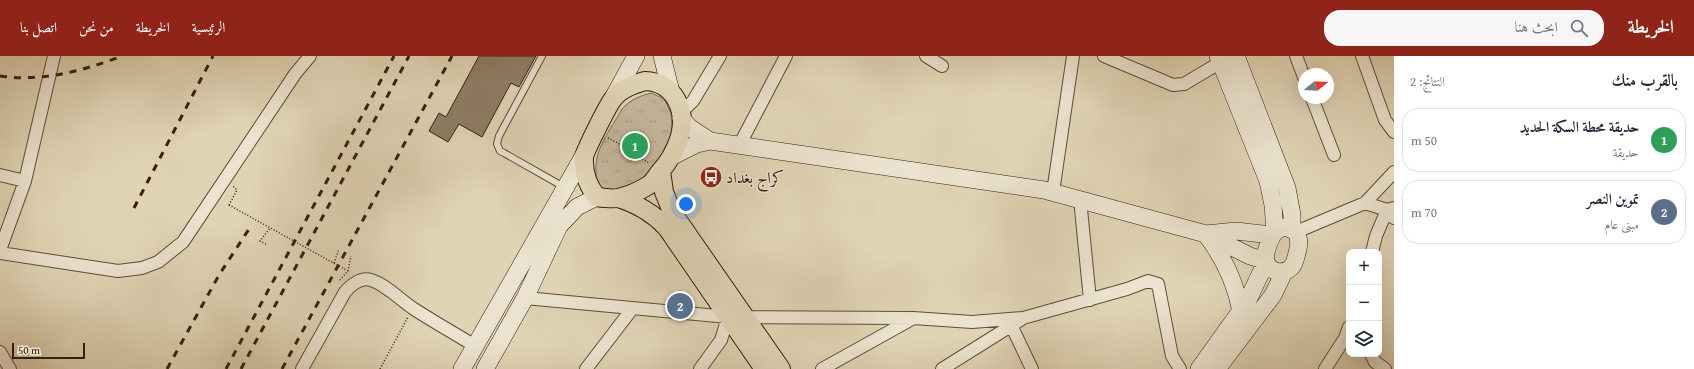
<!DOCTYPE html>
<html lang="ar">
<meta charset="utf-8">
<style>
body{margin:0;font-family:"Gentium Book Plus",Amiri,serif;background:#f6f6f7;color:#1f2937;direction:rtl}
.controls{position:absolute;right:12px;bottom:12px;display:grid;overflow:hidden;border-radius:8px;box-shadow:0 4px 16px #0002}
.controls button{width:36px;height:36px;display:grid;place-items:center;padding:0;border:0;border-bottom:1px solid #e0e1e3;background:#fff;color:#1f2937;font:20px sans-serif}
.compass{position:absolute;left:1298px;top:12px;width:36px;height:36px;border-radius:50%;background:#fff;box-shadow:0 4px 16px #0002;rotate:72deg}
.scale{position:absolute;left:12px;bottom:10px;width:73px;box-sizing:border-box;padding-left:4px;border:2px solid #331e0f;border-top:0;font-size:11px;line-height:14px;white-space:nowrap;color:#331e0f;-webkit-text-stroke:3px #ebe3cf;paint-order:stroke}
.you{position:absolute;left:686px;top:148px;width:14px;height:14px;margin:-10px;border:3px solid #fff;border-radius:50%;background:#1a73e8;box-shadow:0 0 0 6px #1a73e833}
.badge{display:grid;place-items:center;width:26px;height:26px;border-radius:50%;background:#8f2418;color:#fff;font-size:13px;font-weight:700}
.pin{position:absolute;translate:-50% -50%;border:2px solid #fff;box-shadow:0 1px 4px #0006}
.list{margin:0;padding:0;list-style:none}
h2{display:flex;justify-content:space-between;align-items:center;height:52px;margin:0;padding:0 16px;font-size:17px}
h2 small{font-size:13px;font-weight:400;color:#747a83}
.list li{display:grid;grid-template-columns:26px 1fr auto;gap:12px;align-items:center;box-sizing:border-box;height:64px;margin:0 8px 8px;padding:0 8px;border:1px solid #e0e1e3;border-radius:16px}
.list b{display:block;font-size:15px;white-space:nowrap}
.list p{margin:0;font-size:13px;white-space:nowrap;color:#747a83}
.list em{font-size:13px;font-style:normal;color:#747a83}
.icon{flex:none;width:22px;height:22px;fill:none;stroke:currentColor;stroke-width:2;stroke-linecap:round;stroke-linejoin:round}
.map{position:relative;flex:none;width:1394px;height:313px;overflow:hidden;direction:ltr}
header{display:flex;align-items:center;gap:24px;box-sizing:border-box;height:56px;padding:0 20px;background:#8f2418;color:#fff}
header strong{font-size:19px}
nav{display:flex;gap:22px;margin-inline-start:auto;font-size:14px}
.search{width:280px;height:36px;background:#f6f6f7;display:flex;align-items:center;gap:10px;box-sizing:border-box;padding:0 14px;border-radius:16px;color:#747a83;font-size:15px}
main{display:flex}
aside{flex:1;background:#fff}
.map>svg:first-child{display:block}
.park{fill:url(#park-tufts);stroke:#7b6a54}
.building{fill:#8d7d65;stroke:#331e0f}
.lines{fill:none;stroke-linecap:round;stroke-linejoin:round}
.service-casing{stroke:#5e4c38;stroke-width:8}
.minor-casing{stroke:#5e4c38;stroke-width:14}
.secondary-casing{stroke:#331e0f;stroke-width:18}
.primary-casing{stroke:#331e0f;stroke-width:20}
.path{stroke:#331e0f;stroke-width:1.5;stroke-dasharray:1 2;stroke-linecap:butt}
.service{stroke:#ebe3cf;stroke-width:6}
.minor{stroke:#ebe3cf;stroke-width:12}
.secondary{stroke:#ebe3cf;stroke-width:17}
.primary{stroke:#e0d4b5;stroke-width:18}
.rail{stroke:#331e0f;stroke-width:3;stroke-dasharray:7 7;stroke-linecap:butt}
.path-bridge{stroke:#331e0f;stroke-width:1.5;stroke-dasharray:1 2;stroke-linecap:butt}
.labels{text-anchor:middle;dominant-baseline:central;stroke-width:3;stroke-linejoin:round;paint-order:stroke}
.poi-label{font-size:16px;fill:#331e0f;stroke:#ebe3cf;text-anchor:start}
</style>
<header>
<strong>الخريطة</strong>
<div class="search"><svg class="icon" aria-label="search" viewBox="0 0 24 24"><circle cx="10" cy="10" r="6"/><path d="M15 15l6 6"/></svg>ابحث هنا</div>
<nav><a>الرئيسية</a><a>الخريطة</a><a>من نحن</a><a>اتصل بنا</a></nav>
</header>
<main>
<aside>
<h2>بالقرب منك<small>النتائج: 2</small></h2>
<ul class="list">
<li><span class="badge" style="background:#2e9e5b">1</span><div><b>حديقة محطة السكة الحديد</b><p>حديقة</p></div><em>50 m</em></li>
<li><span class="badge" style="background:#5c6f8a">2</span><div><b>تموين النصر</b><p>مبنى عام</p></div><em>70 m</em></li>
</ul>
</aside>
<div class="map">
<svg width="1394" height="313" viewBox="0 0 1394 313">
<defs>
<pattern id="park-tufts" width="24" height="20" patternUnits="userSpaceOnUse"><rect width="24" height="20" fill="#c3b599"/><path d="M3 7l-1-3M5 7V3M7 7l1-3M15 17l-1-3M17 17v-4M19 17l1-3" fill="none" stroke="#a89b83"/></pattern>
</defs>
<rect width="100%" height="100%" fill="#e0d4b5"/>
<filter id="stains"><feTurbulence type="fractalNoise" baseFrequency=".005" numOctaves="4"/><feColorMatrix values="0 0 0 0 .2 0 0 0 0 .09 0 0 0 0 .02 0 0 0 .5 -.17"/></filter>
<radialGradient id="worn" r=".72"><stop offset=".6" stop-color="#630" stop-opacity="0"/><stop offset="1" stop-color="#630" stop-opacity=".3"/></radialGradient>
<!-- park -->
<path class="park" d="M651,37L660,41L666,46L671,58L672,70L670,86L645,125L609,137L599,131C588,100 607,80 622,53C630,44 639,40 651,37Z"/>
<!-- building -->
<path class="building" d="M479,0H536L519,31L511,27L482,81L459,68L448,86L429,75L439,57L446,61Z"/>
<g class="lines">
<!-- service casing -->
<g class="service-casing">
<path id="service" d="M542,0L499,80L497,88L500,95L504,97L564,131"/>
</g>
<!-- minor casing -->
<g class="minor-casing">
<path id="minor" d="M926,0L942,10
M1104,0L1173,29L1184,28L1221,6
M1296,0L1304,21
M1362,0L1385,64L1394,76
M1312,42L1334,99
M681,56L693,45L720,0
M740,88L786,0
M1394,116L1365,147L1387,154L1394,152
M0,119L25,125
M1053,136L1073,0
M1080,143L1090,244
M1296,176L1365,147
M0,194L25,125L54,0
M1372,196L1376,180L1387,154L1394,162
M0,197L118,215L142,212L158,206L183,186L295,18L310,0
M525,242L728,261L913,262L972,266L1023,262L1127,233L1148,225L1158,228L1172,300L1180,313
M1011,269L1032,313
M0,296L10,313
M1371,298L1375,306L1385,313
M302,313L345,236C351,229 361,221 371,224C387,229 400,244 414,253C434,266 454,277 475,290
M586,313L632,253
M700,313L721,284L728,261
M822,313L912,263
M942,313L1022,263
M1325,313L1345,282L1349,271"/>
</g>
<!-- secondary casing -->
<g class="secondary-casing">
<path id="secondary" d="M662,0L671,36
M1218,0L1268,125L1273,149L1275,175
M1236,0L1287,132L1292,159V173
M613,42L636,0
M681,62L689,71L710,85
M671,101L697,88L710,85L1044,134L1206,178L1250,200L1266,205
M1286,171L1296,176C1300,184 1299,189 1297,197C1296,201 1295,206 1293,209C1286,220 1269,217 1266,205C1264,199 1267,193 1269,187C1272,178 1276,173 1286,171Z
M1206,178L1236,175L1272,179
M1207,180C1225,203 1235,226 1241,255
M462,313L584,99
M485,313L525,242L559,170L577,151L597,141
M1199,313L1247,246L1266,206
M1217,313L1273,239L1284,216"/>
</g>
<!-- primary casing -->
<g class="primary-casing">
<path id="primary" d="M645,25C674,26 687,54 680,80C676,94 669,106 659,117C656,121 653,126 649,129C641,134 628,140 618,142C612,143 604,142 597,141C587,129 583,117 584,101C585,95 608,49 613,43C620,33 634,28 645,25Z
M661,115L664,136L672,156L781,313
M618,142C638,148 653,157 667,172L764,313"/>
</g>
<!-- path -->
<path class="path" d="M608,82L627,92
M626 96a8 8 0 1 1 16 0a8 8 0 1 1-16 0Z
M640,101L650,108
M229,149L237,134L233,130
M266,188L260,185L270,172
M334,207L339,193
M340,224L348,215L351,200
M380,313L408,261"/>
<!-- service -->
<use href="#service" class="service"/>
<!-- minor -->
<use href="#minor" class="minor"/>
<!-- secondary -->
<use href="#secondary" class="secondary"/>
<!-- primary -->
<use href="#primary" class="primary"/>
<!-- rail -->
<path class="rail" d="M0,20C42,26 83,15 122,0
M134,152L213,0
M167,313L219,219L251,170
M226,313L394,0
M241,313L409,0
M282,313L452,0"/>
<!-- path-bridge -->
<path class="path-bridge" d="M229,149L348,215"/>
</g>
<!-- icons -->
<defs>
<g id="bus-disc" transform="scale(1.15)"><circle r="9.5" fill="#8f2418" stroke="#ebe3cf"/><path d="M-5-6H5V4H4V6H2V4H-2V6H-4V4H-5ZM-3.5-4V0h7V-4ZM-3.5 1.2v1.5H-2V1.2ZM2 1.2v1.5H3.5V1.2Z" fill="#fff"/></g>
</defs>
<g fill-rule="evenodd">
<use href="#bus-disc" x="711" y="121"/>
</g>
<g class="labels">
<!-- poi labels -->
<g class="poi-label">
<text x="726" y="121">كراج بغداد</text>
</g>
</g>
<rect width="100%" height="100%" filter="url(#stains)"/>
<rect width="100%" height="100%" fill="url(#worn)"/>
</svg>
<div class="controls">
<button>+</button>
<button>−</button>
<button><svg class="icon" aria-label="layers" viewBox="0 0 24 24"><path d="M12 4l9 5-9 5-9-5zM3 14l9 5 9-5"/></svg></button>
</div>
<svg class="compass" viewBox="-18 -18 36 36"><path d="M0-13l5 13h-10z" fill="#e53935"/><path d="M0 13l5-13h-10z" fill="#747a83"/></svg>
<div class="scale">50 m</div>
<div class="you"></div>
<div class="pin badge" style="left:635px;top:90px;background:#2e9e5b">1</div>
<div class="pin badge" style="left:680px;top:250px;background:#5c6f8a">2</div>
</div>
</main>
